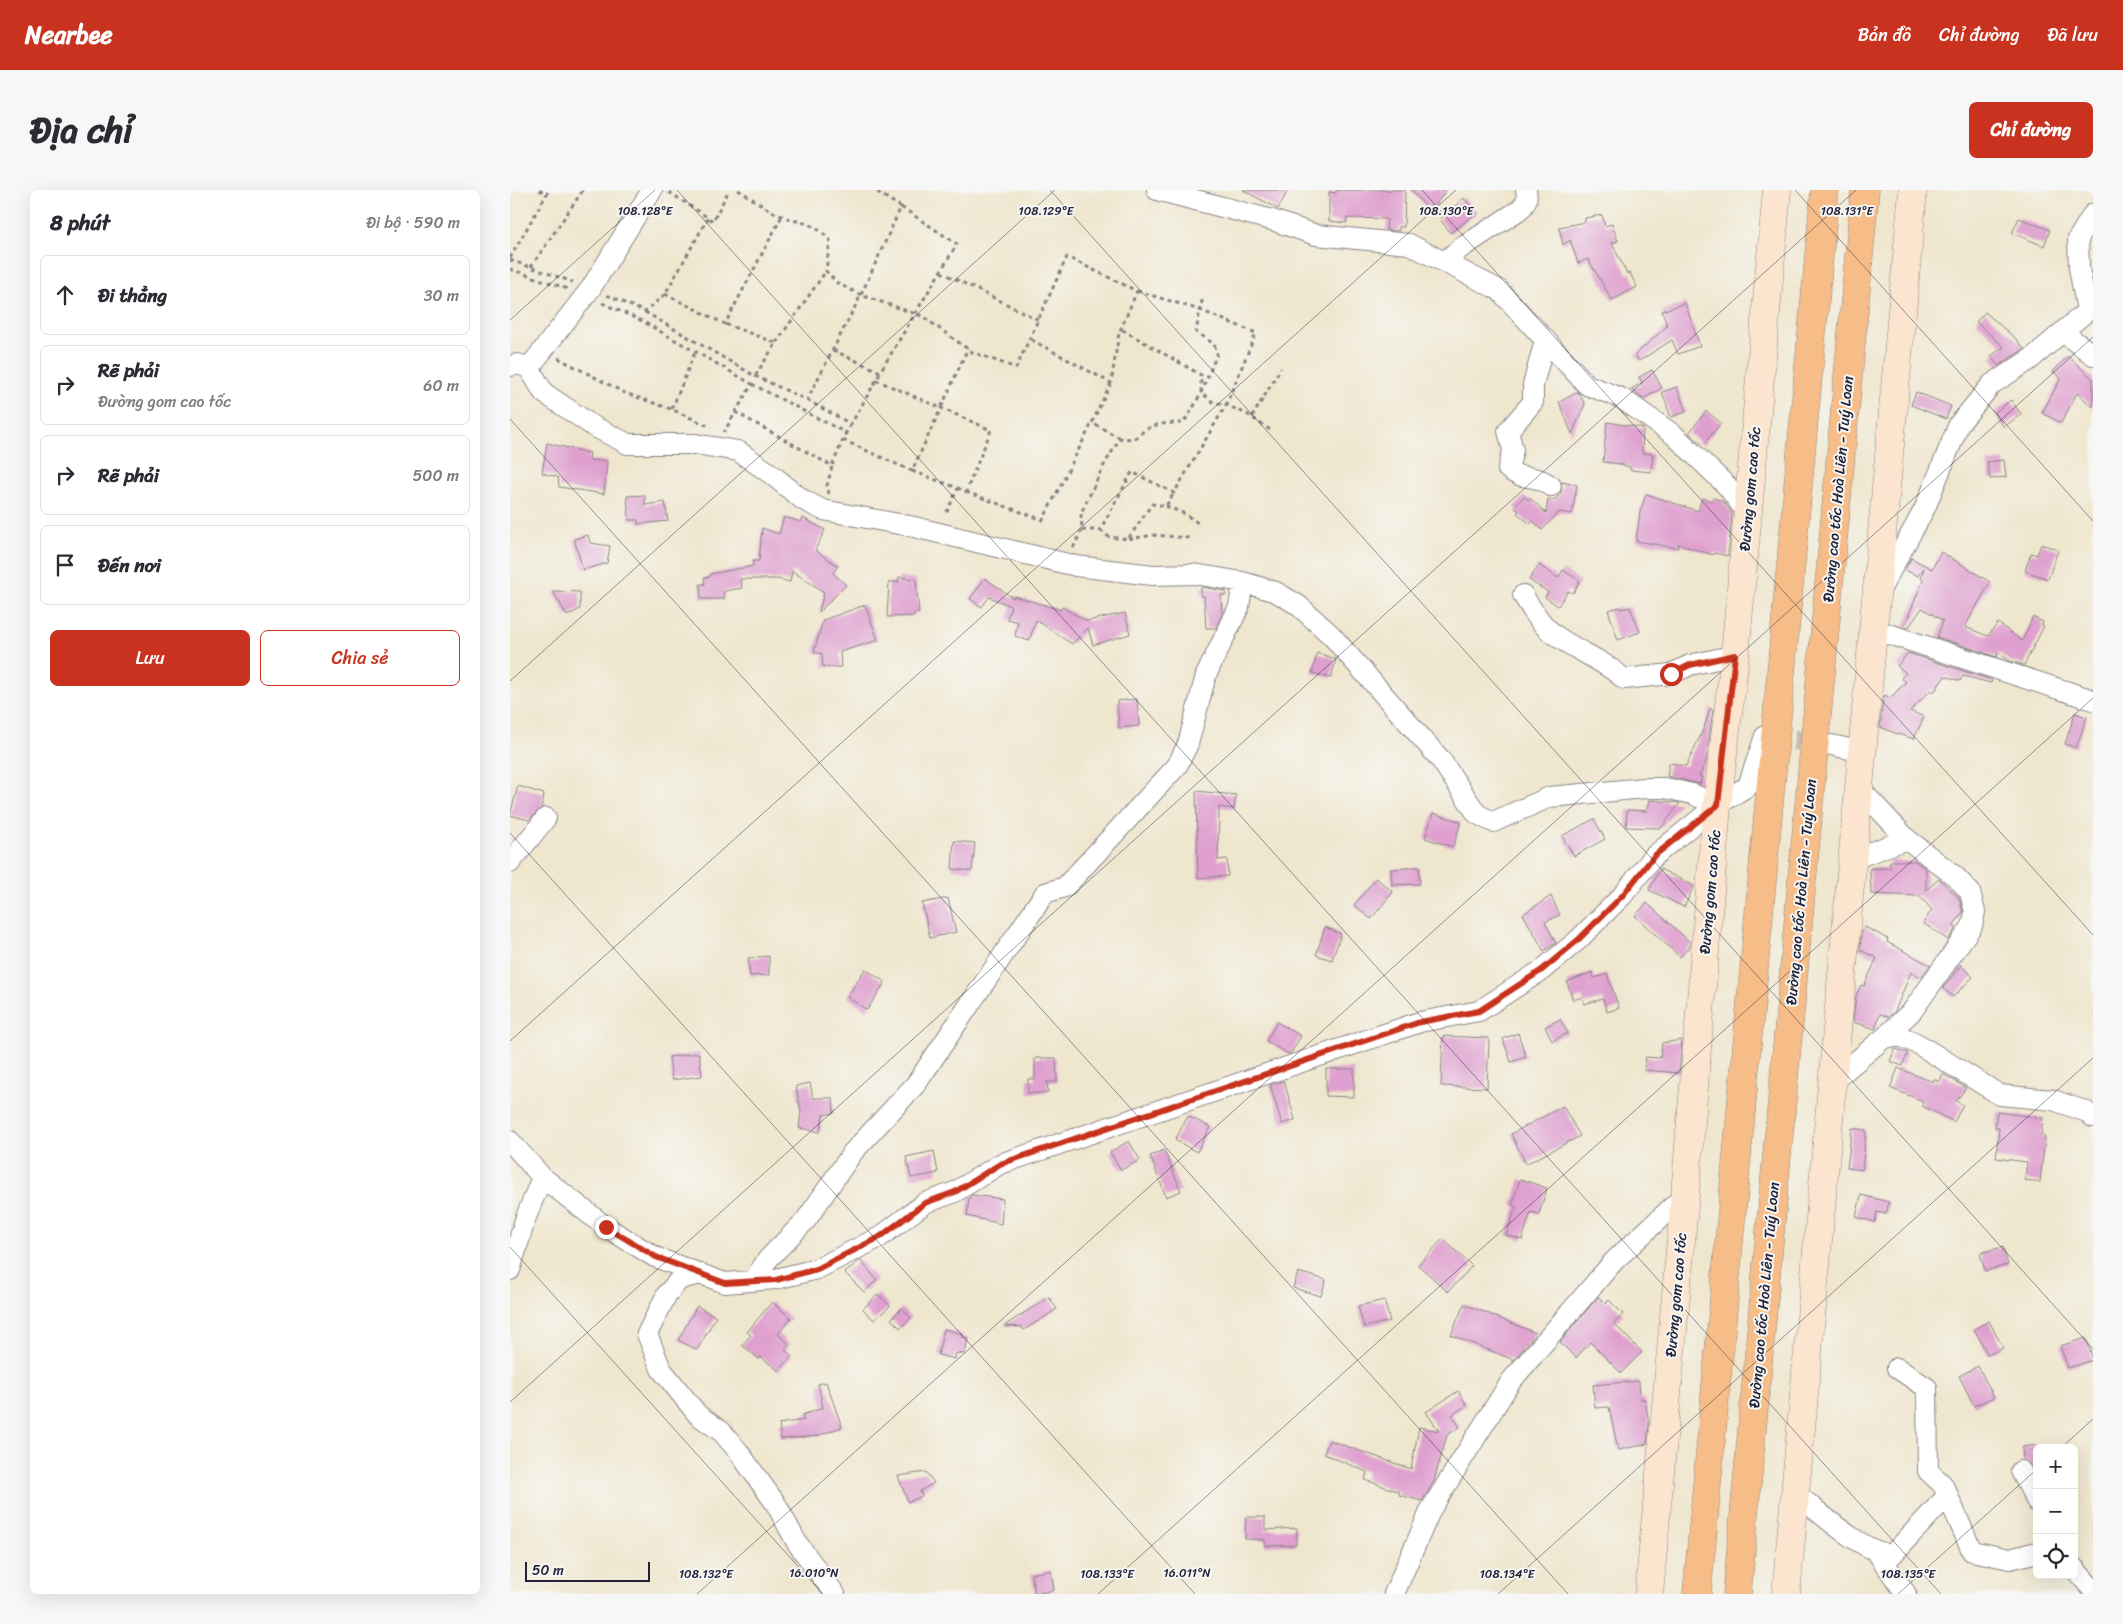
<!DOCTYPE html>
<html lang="vi">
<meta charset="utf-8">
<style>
body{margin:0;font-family:Sriracha,sans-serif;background:#f7f7f7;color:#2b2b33}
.controls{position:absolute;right:15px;bottom:15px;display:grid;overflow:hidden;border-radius:8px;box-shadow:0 5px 20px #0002}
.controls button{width:45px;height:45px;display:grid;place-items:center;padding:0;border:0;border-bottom:1px solid #e1e1e2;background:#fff;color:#2b2b33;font:25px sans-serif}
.scale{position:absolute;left:15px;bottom:12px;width:125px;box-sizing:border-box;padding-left:5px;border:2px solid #22223b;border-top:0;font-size:14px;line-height:18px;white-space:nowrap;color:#22223b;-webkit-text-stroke:4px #f6f6f2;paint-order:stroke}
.stop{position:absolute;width:15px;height:15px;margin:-11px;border:4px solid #c8321e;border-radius:50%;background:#fff}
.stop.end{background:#c8321e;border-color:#fff;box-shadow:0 1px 5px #0008}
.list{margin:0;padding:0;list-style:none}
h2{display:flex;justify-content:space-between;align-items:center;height:65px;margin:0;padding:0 20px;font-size:21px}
h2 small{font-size:16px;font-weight:400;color:#7c7c81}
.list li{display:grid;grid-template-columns:32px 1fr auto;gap:15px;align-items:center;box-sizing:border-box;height:80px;margin:0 10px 10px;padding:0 10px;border:1px solid #e1e1e2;border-radius:8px}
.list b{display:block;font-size:19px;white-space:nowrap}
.list p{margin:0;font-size:16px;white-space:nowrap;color:#7c7c81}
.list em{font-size:16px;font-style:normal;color:#7c7c81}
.actions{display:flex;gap:10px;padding:15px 20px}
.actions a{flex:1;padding:11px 0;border:1px solid #c8321e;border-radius:8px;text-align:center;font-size:18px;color:#c8321e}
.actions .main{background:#c8321e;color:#fff}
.icon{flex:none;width:28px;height:28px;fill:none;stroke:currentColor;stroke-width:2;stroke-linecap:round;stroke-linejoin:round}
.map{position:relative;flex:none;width:1583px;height:1404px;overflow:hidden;border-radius:8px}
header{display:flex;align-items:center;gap:30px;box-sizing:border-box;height:70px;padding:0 25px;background:#c8321e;color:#fff}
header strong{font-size:24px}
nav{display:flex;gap:28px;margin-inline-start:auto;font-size:18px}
.intro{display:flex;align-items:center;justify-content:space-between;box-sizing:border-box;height:120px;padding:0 30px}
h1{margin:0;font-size:35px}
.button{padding:12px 22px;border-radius:8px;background:#c8321e;color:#fff;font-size:18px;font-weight:700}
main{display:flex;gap:30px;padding:0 30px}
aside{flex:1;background:#fff;border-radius:8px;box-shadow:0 5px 20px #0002}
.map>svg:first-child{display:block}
.building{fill:#dfa0cf}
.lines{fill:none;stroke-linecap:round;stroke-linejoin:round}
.street-tunnel{stroke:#c6bfb1;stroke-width:20;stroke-dasharray:20 10;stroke-linecap:butt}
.street-casing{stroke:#888484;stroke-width:22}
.secondary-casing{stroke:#888484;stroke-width:29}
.highway-casing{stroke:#888484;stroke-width:29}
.path{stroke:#888484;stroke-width:3;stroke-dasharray:4 4;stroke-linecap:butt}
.street{stroke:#fff;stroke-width:20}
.secondary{stroke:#fce5cf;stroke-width:28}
.highway{stroke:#f7bd88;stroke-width:28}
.route{stroke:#c8321e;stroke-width:6}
.ticks{fill:none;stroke:#22223b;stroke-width:1;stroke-opacity:0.45}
.labels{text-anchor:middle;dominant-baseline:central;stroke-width:4;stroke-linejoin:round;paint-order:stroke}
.street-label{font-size:15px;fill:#22223b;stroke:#f6f6f2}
.ticks-label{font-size:12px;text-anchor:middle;fill:#22223b;stroke:#f6f6f2;stroke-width:4;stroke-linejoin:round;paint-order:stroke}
</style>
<header>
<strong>Nearbee</strong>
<nav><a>Bản đồ</a><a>Chỉ đường</a><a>Đã lưu</a></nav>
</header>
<div class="intro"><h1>Địa chỉ</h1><a class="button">Chỉ đường</a></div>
<main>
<aside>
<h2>8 phút<small>Đi bộ · 590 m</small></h2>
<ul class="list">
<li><svg class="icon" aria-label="ahead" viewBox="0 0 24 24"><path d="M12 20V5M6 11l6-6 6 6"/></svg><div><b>Đi thẳng</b></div><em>30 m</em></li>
<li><svg class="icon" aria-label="right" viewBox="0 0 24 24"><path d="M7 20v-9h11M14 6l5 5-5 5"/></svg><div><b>Rẽ phải</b><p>Đường gom cao tốc</p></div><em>60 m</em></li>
<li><svg class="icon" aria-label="right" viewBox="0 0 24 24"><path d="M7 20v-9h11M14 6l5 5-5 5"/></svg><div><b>Rẽ phải</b></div><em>500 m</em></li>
<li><svg class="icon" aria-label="arrive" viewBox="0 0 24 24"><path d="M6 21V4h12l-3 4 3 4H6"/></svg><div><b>Đến nơi</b></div></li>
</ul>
<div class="actions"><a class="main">Lưu</a><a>Chia sẻ</a></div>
</aside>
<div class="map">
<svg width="1583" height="1404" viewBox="0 0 1583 1404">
<rect width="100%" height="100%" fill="#f6f6f2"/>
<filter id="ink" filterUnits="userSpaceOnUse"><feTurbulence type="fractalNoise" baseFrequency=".02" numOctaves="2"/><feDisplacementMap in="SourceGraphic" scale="10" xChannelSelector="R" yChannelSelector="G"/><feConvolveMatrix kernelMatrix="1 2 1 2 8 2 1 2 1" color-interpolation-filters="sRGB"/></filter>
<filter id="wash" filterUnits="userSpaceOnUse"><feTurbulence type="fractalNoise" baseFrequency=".0096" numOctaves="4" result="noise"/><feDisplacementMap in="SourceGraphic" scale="20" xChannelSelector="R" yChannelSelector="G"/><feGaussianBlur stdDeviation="1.12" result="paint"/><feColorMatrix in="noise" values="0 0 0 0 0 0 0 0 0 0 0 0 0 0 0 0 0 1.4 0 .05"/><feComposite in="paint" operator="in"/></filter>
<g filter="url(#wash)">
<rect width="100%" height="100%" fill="#efe6ce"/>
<g id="blocks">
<!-- building -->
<path class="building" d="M733,0H778L768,19Z
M826,0H895L894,37H889V41L876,40L877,29L837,28L836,33L819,31V2L826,3Z
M901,0H936L923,19L920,15L917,18Z
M954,8L967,23L940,43L930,29Z
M1092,25L1095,36L1102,34L1108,51L1102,53L1117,84L1120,83L1127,97L1102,110L1078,69L1068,73L1060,50L1053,55L1049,37L1075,32V28Z
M1509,28L1540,40L1534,56L1502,43Z
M1175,113L1190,156L1168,164L1162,150L1129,171L1125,165L1157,136L1152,121Z
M1475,122L1507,150L1514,159L1488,176L1481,166L1494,157L1466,132Z
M1558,166L1583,189V217L1567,203L1551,233L1532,223L1551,188L1543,182Z
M1142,180L1152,198L1133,209L1121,199L1132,193L1129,187Z
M1167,197L1176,222L1161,227L1152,202Z
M1068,202L1075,214L1062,244L1049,212Z
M1406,202L1441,216L1436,229L1401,215Z
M1501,210L1511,224L1494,237L1484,223Z
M1196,221L1211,233L1193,255L1179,243Z
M1097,232L1133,238L1132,263L1143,264L1141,282L1120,280V277L1110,274L1093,272Z
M37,253L80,263L79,270L97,271L94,304L49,297L48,287L32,283Z
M1494,270L1496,287L1480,289L1477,272Z
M1052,292L1067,295L1062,324L1049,322L1032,340L1023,331L1020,334L1007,323L1009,321L1004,317L1014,306L1019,310L1020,308L1036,323L1038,309L1045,310L1051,302Z
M1136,304L1188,321L1192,308L1202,311L1203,308L1213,311L1222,323L1218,366L1204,363L1203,365L1168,354V358L1126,351L1130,322Z
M135,305V315L155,312L158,331L128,334V330H119L117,306Z
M274,327L291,332L293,328L315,340L305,360L328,376L323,383L336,395L309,422L314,402L282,381L280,392L268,389H230L232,398L214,401V409H191L190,394H195L194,388L200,387V384L243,376V371H249L252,338L269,344Z
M78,345L80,353L100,356L97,373L73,380L64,349Z
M1531,354L1548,360L1538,389L1515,381L1521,363L1527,365Z
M1431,362L1480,392L1455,437L1478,446L1488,433L1512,451L1523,427L1533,432L1532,435L1534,436L1514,475L1500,471L1488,462L1487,467L1427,447L1433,431L1412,418L1398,438L1394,437L1413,390L1411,388L1414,378L1408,386L1395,380L1401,368L1422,379Z
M1029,375L1048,388L1053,380L1070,391L1063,403L1058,401L1048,416L1035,407L1038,402L1019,390Z
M389,387L406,389L409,423H404V426L377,427L379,392H388Z
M475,388L503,408L504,406L551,420L552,417L577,431L615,423L620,444L583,455L578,438L562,454L526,430L519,451L505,446L508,432L497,429L501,416L479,407L472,417L460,409Z
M691,397L716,401V405H711L712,424L706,438H696L694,406H691Z
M43,401L70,402V419L57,426Z
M355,415L368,450L330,462L331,477H313L312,464L304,462L313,430Z
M1110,417L1111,419L1120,417L1130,442L1108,450L1098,420Z
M807,463L826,469L821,488L802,483Z
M1398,463L1482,490L1481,493L1453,486L1450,491L1435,486L1424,502L1421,500L1400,521L1414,527L1404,549L1385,543L1370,537L1373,510L1374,505L1380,508L1396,492L1391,488L1396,483L1387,476Z
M627,509L629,536L609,538L607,511Z
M1200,519H1203L1196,572L1189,586L1192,587L1190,594L1157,586L1159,573L1176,576L1194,538Z
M1565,523L1577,527L1566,558L1555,554Z
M8,596L34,604L31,618L19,630L0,625Z
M686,601L726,605L724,619L709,617L708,670L717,669L718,686L688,688Z
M1140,610L1170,613L1151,638L1116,637L1117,620L1137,621Z
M923,623L951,632L943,657L915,648Z
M1084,629L1095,649L1064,666L1052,646Z
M444,651L465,653L462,681L442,679Z
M1380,671H1405L1416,679V700L1429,689L1449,708L1453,722L1443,736L1446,738L1438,750L1413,733L1422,720L1410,706L1361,704L1360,678H1380Z
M909,677L910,694L882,695L881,679Z
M1150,679L1184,696L1174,717L1139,700Z
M866,688L883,702L861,729L844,715Z
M1041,706L1050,725L1035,732L1046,753L1034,761L1013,724Z
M438,708L446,742L420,748L412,713Z
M1137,713L1180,752V756L1170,767L1125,726Z
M815,737L831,744L822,770L806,765Z
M1355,737L1378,749L1377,752L1420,775L1411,787L1401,782L1385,821L1378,827L1370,824L1365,839L1343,832L1346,806L1351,795L1354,796L1367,768L1350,760L1351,745Z
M259,766V785L240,786L238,768Z
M1451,775L1463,787L1443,807L1433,798Z
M355,779L375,792L357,820L337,807Z
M1082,782L1084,788L1097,784L1109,818L1097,822L1093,809L1074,814L1072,807L1063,810L1057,792Z
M1050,829L1058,843L1042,851L1035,837Z
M767,832L791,846L781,863L778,864L756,851Z
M1008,843L1016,867L1001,872L993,849Z
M933,846L979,848L977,898L931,896Z
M1172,850L1169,883L1134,880L1136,867L1150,868L1152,853Z
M1385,859L1398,863L1392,876L1380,871Z
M189,863L192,886L162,890L159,867Z
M525,868H546L547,892H537L538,903H518V889H525Z
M1388,878L1423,892L1424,889L1429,892L1433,884L1456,898L1446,911L1453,915L1444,932L1412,916L1413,911L1380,898Z
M816,879H844V907L816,906Z
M774,891L785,930L772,934L760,895Z
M300,893L303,908H323L324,923L313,925L310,942L289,938L291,922L286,896Z
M1053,916L1070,946L1016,974L1001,944Z
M1487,922L1533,928L1531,946L1535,947L1530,992L1515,990L1517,972L1486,968L1489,938H1485Z
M678,926L700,937L687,962L665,950Z
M1342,938L1356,940L1352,980L1337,978Z
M619,951L630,970L611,980L600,962Z
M654,960L671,1001L656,1007L640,966Z
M424,961L428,983L401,988L396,967Z
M1010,989L1037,998L1029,1024L1021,1022L1012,1050L996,1045L1006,1017L1002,1015Z
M462,1005L493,1009L491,1034L457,1026L459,1008Z
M1351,1005L1379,1012L1376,1024L1367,1022L1365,1032L1346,1027Z
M933,1049L962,1076L938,1102L908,1075Z
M1493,1057L1498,1075L1475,1081L1470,1063Z
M350,1070L367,1090L354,1102L335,1083Z
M788,1082L816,1090L811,1106L783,1098Z
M368,1104L380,1116L364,1130L353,1119Z
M539,1107L547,1119L514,1140L512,1137L494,1136Z
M1088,1107L1096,1113L1099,1110L1113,1124L1104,1134L1132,1162L1111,1183L1080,1152L1066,1168L1050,1152Z
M874,1110L880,1131L854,1137L848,1116Z
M262,1112L281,1128L268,1144L279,1154L275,1160L282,1166L269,1181L251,1167L249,1169L232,1155L241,1145L237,1142Z
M954,1114L1026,1143L1004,1170L941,1145Z
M187,1116L206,1127L187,1160L168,1150Z
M392,1118L401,1128L390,1138L381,1129Z
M1479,1131L1493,1158L1478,1165L1464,1139Z
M434,1139L453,1144L452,1147L458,1148L455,1164L446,1163L445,1169L428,1165Z
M1576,1148L1583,1170L1558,1178L1550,1156Z
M1468,1176L1484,1207L1464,1216L1449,1186Z
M1129,1191L1130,1209H1135L1139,1234L1137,1254L1108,1260L1099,1217L1085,1218L1083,1195Z
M316,1192L332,1237L307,1246L271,1249L269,1234L294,1230L292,1225L313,1218L308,1194Z
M948,1201L957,1215L942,1225L950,1237L937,1245L924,1291L912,1311L889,1305L890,1302L855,1290L857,1282L814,1264L819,1250L901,1279L909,1237L929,1241L916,1222Z
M1527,1255V1275H1521L1513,1270L1512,1257Z
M416,1282L424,1293L410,1301L412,1306L398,1312L388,1286Z
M736,1327H755V1340L787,1338L786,1355L755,1356V1350L735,1349Z
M541,1380L544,1400L525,1404L521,1384Z"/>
</g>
</g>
<g filter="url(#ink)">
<use href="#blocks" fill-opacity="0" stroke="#888484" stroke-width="1"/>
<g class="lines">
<!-- street-tunnel -->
<path class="street-tunnel" d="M1255,546L1316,554"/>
<!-- street casing -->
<g class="street-casing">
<path id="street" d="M647,0L762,30L806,45L899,54L989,100L1077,195L1111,208L1164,245L1217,296L1238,324
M934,72L951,58L1009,20C1016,14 1018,10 1016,0
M1554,143L1583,165
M1035,150L1023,195V212L998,241L1003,260L998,279C1013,292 1023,282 1041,296
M0,176L8,174L19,178L34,203L83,236L118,254H185L228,261L261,284L293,310L313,320L400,336L566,376L643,385L684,384L733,392L766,402L788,415L821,445L931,570L967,624L983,632L1040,607L1135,598H1155L1182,604L1207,615
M19,178L81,98L142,0
M1369,402L1415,318L1449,234L1482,194L1521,169L1577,121L1569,78L1568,49L1583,24
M1013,405C1021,418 1029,432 1041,442C1065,461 1091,468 1114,489L1161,484L1180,475L1225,465
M1363,439L1583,510
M1321,555L1353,562
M1349,598L1397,649L1446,687L1460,702L1465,722L1462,736L1403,820L1375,847
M1343,669L1397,649
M0,673L36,628
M1323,891L1375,847H1392L1408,854L1490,905L1543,910L1577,922L1583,927
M0,951L32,987L96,1037L145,1067L215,1093L266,1089L307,1079L370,1047L415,1013L445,1002L490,974L910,832L969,821L1032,780L1068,750L1112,706L1144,666L1207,615L1238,596L1255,546
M0,1080L16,1027L32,987
M190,1084L170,1089L157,1104L137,1144L151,1179L188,1225L212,1242L228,1261L266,1314L287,1353L325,1404
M243,1091L258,1069L296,1030L343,962L406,894L535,703L555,697L667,576L678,554L696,485L729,417L733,392
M1387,1178L1417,1198L1418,1281L1433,1295L1462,1361L1500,1369L1527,1362
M1511,1281L1527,1312
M1285,1303C1311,1323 1350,1361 1382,1365L1438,1305
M1368,1364L1396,1404
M1564,1378L1583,1400
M884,1404L921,1319L1001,1191L1104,1071L1175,1005"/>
</g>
<!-- secondary casing -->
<g class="secondary-casing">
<path id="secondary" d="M1139,1404L1175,1005L1207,615L1225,465L1267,0
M1276,1404L1403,0"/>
</g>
<!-- highway casing -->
<g class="highway-casing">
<path id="highway" d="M1187,1404L1315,0
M1227,1404L1355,0"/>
</g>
<!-- path -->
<path class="path" d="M29,0L37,4
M228,0C242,8 257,20 272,26C294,35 301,30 320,50L316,81L327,93L351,105L412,126L462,162L506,178L557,67L627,101L609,143L601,193L520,149
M159,2L203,31L219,0
M0,68L39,0
M0,70L63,92
M21,77L73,0
M0,79L58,99
M431,82L529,130
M627,101L690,120L693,107
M155,104L215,134L272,26
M97,105L135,122L155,104L198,28
M92,113L132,131L242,194L214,242
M135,122L245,186L266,153L215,134
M266,153L316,81
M323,160L370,182L447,54L391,17
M48,168L115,203L161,219L201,237
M245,186L297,210L351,105L391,17L364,0
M366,190L431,218L458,158
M601,193L582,233L610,248
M242,194L336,243L341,234
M297,210L341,234L371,182
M162,219L185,162
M225,222L322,276L336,243
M742,227L771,178
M333,250L402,281L431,218L481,240L456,302L448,298
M402,281L448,298L435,326
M456,302L533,330L582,233
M319,304L317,296L322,276
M656,316L673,323L691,335
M572,340H590L622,282L664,303L716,215L737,224L763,242
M590,340L599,347L618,349L642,314L656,316L664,303
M619,349L644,345L679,348
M563,358L572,340L571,323L593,277L610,248L624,249C641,233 651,233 673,233C689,212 697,188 707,164L704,154L686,142L690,120L746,143L716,215L703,212L691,202V185L611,139"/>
<!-- street -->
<use href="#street" class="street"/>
<!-- secondary -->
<use href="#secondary" class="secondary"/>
<!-- highway -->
<use href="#highway" class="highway"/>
</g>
</g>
<g class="lines" filter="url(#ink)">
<!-- route -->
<path class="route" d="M96,1037L146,1067L215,1093L266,1090L307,1079L370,1047L415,1013L445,1002L490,974L910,832L969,821L1032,780L1068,750L1112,706L1144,666L1208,615L1225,465L1180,475L1161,484"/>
</g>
<!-- ticks -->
<path class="ticks" d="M167,0L1431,1404M540,0L1583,1159M912,0L1583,745M1285,0L1583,331M0,130L145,0M0,229L1058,1404M0,491L545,0M0,643L685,1404M0,851L946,0M0,1057L313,1404M0,1212L1346,0M1551,1258L1583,1229M187,1404L1583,147M588,1404L1583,508M988,1404L1583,868M1388,1404L1527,1279"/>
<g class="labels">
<!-- street labels -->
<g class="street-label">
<text transform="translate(1240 299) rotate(-85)">Đường gom cao tốc</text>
<text transform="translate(1328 299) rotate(-85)">Đường cao tốc Hoà Liên - Tuý Loan</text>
<text transform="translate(1200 702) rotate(-85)">Đường gom cao tốc</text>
<text transform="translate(1291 702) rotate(-85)">Đường cao tốc Hoà Liên - Tuý Loan</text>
<text transform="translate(1166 1105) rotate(-85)">Đường gom cao tốc</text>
<text transform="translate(1254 1105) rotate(-85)">Đường cao tốc Hoà Liên - Tuý Loan</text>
</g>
</g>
<g class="ticks-label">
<text x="936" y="25">108.130°E</text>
<text x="135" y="25">108.128°E</text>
<text x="536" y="25">108.129°E</text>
<text x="1337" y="25">108.131°E</text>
<text x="304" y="1387">16.010°N</text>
<text x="677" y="1387">16.011°N</text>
<text x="196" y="1388">108.132°E</text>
<text x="597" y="1388">108.133°E</text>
<text x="997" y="1388">108.134°E</text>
<text x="1398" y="1388">108.135°E</text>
</g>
</svg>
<div class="controls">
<button>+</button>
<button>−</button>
<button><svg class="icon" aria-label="locate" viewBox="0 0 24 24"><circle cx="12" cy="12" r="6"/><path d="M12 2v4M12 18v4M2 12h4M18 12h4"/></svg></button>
</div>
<div class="scale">50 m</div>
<div class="stop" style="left:1161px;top:484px"></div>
<div class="stop end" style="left:96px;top:1037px"></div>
</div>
</main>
